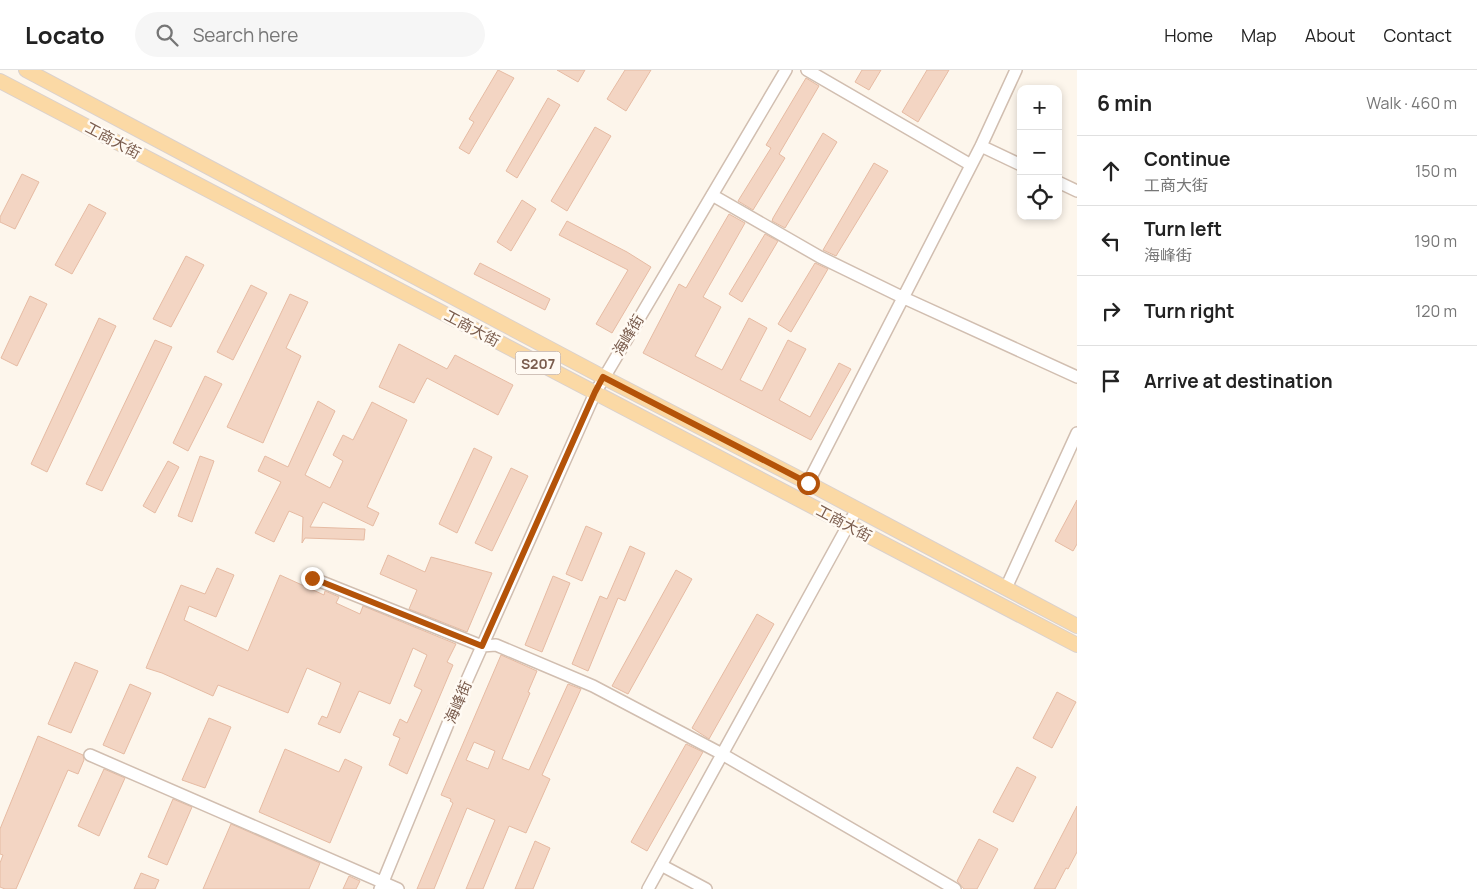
<!DOCTYPE html>
<meta charset="utf-8">
<style>
body{margin:0;font-family:Manrope,"Noto Sans SC",sans-serif;background:#f6f6f6;color:#222}
.controls{position:absolute;right:15px;top:15px;display:grid;overflow:hidden;border-radius:10px;box-shadow:0 2px 8px #0003}
.controls button{width:45px;height:45px;display:grid;place-items:center;padding:0;border:0;border-bottom:1px solid #e0e0e0;background:#fff;color:#222;font:25px sans-serif}
.stop{position:absolute;width:15px;height:15px;margin:-11px;border:4px solid #b45309;border-radius:50%;background:#fff}
.stop.end{background:#b45309;border-color:#fff;box-shadow:0 1px 5px #0008}
.list{margin:0;padding:0;list-style:none}
h2{display:flex;justify-content:space-between;align-items:center;height:65px;margin:0;padding:0 20px;font-size:21px}
h2 small{font-size:16px;font-weight:400;color:#767676}
.list li{display:grid;grid-template-columns:32px 1fr auto;gap:15px;align-items:center;box-sizing:border-box;height:70px;padding:0 20px;border-top:1px solid #e0e0e0}
.list b{display:block;font-size:19px;white-space:nowrap}
.list p{margin:0;font-size:16px;white-space:nowrap;color:#767676}
.list em{font-size:16px;font-style:normal;color:#767676}
.icon{flex:none;width:28px;height:28px;fill:none;stroke:currentColor;stroke-width:2;stroke-linecap:round;stroke-linejoin:round}
.map{position:relative;flex:none;width:1077px;height:819px;overflow:hidden}
header{display:flex;align-items:center;gap:30px;box-sizing:border-box;height:70px;padding:0 25px;background:#fff;border-bottom:1px solid #e0e0e0}
header strong{font-size:24px}
nav{display:flex;gap:28px;margin-inline-start:auto;font-size:18px}
.search{width:350px;height:45px;background:#f6f6f6;display:flex;align-items:center;gap:12px;box-sizing:border-box;padding:0 18px;border-radius:28px;color:#767676;font-size:19px}
main{display:flex}
aside{flex:1;background:#fff}
.map>svg:first-child{display:block}
.building{fill:#f3d5c3;stroke:#e6bba3;fill-rule:evenodd}
.lines{fill:none;stroke-linecap:round;stroke-linejoin:round}
.minor-casing{stroke:#d1beb0;stroke-width:14}
.major-casing{stroke:#dad1cd;stroke-width:16}
.minor{stroke:#fff;stroke-width:11}
.major{stroke:#fbd9a5;stroke-width:14}
.route{stroke:#b45309;stroke-width:6}
.labels{text-anchor:middle;dominant-baseline:central;stroke-width:5;stroke-linejoin:round;paint-order:stroke}
.shield{fill:#fffaf3;stroke:#a28b7f;stroke-width:1}
.shield-label{font-size:14px;font-weight:bold;fill:#7a5c4d}
.street-label{font-size:15px;fill:#7a5c4d;stroke:#fffaf3}
</style>
<header>
<strong>Locato</strong>
<div class="search"><svg class="icon" aria-label="search" viewBox="0 0 24 24"><circle cx="10" cy="10" r="6"/><path d="M15 15l6 6"/></svg>Search here</div>
<nav><a>Home</a><a>Map</a><a>About</a><a>Contact</a></nav>
</header>
<main>
<div class="map">
<svg width="1077" height="819" viewBox="0 0 1077 819">
<rect width="100%" height="100%" fill="#fdf6ec"/>
<!-- building -->
<path class="building" d="M498,0L514,8L469,84L459,78L474,52L469,49Z
M557,0H585L578,12Z
M625,0H651L626,41L607,29Z
M862,0H881L869,20L855,12Z
M927,0H949L918,52L902,42Z
M806,8L819,16L779,84L785,88L753,140L738,131L771,78L766,75Z
M548,28L560,35L517,108L506,101Z
M595,57L611,66L567,141L551,131Z
M823,63L837,72L785,158L772,151L773,148Z
M874,93L888,101L836,186L823,180Z
M22,104L39,112L15,159L0,152V147Z
M522,130L536,139L511,181L497,172Z
M89,134L106,143L72,204L55,195Z
M729,144L745,153L703,227L721,237L695,286L722,300L749,248L767,258L740,310L762,321L788,270L806,279L779,330L810,347L839,293L851,299L811,370L643,283L679,214L686,218Z
M567,151L627,182L651,197L612,263L596,254L628,200L559,165Z
M765,164L778,171L742,232L729,224Z
M186,186L204,195L171,257L153,249Z
M480,193L550,229L545,240L474,204Z
M815,193L828,199L791,262L778,254Z
M251,215L267,223L233,290L217,282Z
M290,224L308,232L286,278L301,286L263,373L227,357Z
M30,226L47,234L17,296L1,288Z
M99,248L116,256L47,402L31,394Z
M155,270L172,277L102,421L86,414Z
M399,274L447,299L455,285L513,315L498,345L427,308L414,333L379,317Z
M205,306L222,314L188,381L173,373Z
M318,331L335,341L305,405L330,418L343,391L333,385L343,365L353,370L372,332L407,350L367,437L379,443L373,456L323,432L310,457L365,459L364,470L305,468L302,473L303,447L289,441L274,472L255,463L281,412L258,401L265,386L288,397Z
M474,378L492,387L457,463L439,454Z
M200,386L214,391L192,452L178,446Z
M168,391L179,397L155,443L143,436Z
M511,398L528,406L492,481L475,473Z
M1077,430V474L1073,481L1055,471Z
M586,456L602,463L582,511L566,504Z
M630,476L645,483L625,531L618,528L588,601L572,594L600,526L607,529Z
M388,485L425,502L431,487L492,503L467,562L409,539L417,520L380,504Z
M217,498L234,505L216,547L189,536L184,550L248,581L280,505L324,525L325,521L339,527L336,533L360,544L363,536L456,574L447,592L453,595L407,704L389,695L400,668L393,665L400,649L407,653L422,620L414,616L427,585L413,578L390,634L359,621L340,663L318,654L322,646L327,648L341,613L307,598L288,643L218,615L213,626L162,603L146,598L181,515L205,524Z
M676,500L692,509L628,624L612,616Z
M553,506L570,513L542,582L525,575Z
M757,544L774,554L709,669L692,658Z
M501,585L537,601L528,622L530,623L502,689L529,700L568,614L581,619L542,705L550,709L526,763L509,756L483,819H466L495,750L467,738L434,819H417L453,733L450,731L451,729L441,725ZM474,672L495,681L488,699L466,690Z
M75,592L98,601L71,663L48,654Z
M130,614L151,623L124,684L103,675Z
M1057,622L1076,632L1052,678L1033,668Z
M209,648L231,657L205,718L182,710Z
M38,666L83,685L84,690L78,704L68,700L16,819H5L0,817V793L3,785L0,784V759Z
M686,674L703,682L647,781L631,772Z
M285,679L339,702L345,689L362,697L330,773L259,742Z
M1017,697L1036,707L1013,752L993,742Z
M104,699L125,708L99,766L78,756Z
M173,729L192,737L167,795L148,787Z
M1077,736V782L1068,799L1066,798L1055,819H1034Z
M231,754L320,793L309,819H203Z
M979,769L998,779L977,819H964L957,811Z
M535,771L550,778L533,819H515Z
M141,803L159,810L155,819H134Z
M349,806L360,811L356,819H343Z"/>
<g class="lines">
<!-- minor casing -->
<g class="minor-casing">
<path id="minor" d="M807,0L971,95
M981,76L1021,95
M1058,112L1077,121
M712,125L820,187L904,228L1077,307
M808,413L981,76L1016,0
M312,508L482,576L496,575L593,616L722,684L955,819
M1006,518L1077,363
M90,685L398,819
M661,795L706,819
M380,819L454,639L595,323L786,0
M648,819L857,439"/>
</g>
<!-- major casing -->
<g class="major-casing">
<path id="major" d="M26,0L603,307L808,413L1077,556
M0,11L1077,575"/>
</g>
<!-- minor -->
<use href="#minor" class="minor"/>
<!-- major -->
<use href="#major" class="major"/>
</g>
<g class="lines">
<!-- route -->
<path class="route" d="M312,508L482,576L595,322L603,307L808,413"/>
</g>
<g class="labels">
<!-- shield labels -->
<rect class="shield" x="515.5" y="281.5" width="45" height="23" rx="4"/>
<g class="shield-label">
<text x="538" y="293">S207</text>
</g>
<!-- street labels -->
<g class="street-label">
<text transform="translate(113 70) rotate(28)">工商大街</text>
<text transform="translate(472 258) rotate(28)">工商大街</text>
<text transform="translate(628 265) rotate(-59)">海峰街</text>
<text transform="translate(844 453) rotate(28)">工商大街</text>
<text transform="translate(458 632) rotate(-67)">海峰街</text>
</g>
</g>
</svg>
<div class="controls">
<button>+</button>
<button>−</button>
<button><svg class="icon" aria-label="locate" viewBox="0 0 24 24"><circle cx="12" cy="12" r="6"/><path d="M12 2v4M12 18v4M2 12h4M18 12h4"/></svg></button>
</div>
<div class="stop" style="left:808px;top:413px"></div>
<div class="stop end" style="left:312px;top:508px"></div>
</div>
<aside>
<h2>6 min<small>Walk · 460 m</small></h2>
<ul class="list">
<li><svg class="icon" aria-label="ahead" viewBox="0 0 24 24"><path d="M12 20V5M6 11l6-6 6 6"/></svg><div><b>Continue</b><p>工商大街</p></div><em>150 m</em></li>
<li><svg class="icon" aria-label="left" viewBox="0 0 24 24"><path d="M17 20v-9H6M10 6l-5 5 5 5"/></svg><div><b>Turn left</b><p>海峰街</p></div><em>190 m</em></li>
<li><svg class="icon" aria-label="right" viewBox="0 0 24 24"><path d="M7 20v-9h11M14 6l5 5-5 5"/></svg><div><b>Turn right</b></div><em>120 m</em></li>
<li><svg class="icon" aria-label="arrive" viewBox="0 0 24 24"><path d="M6 21V4h12l-3 4 3 4H6"/></svg><div><b>Arrive at destination</b></div></li>
</ul>
</aside>
</main>
